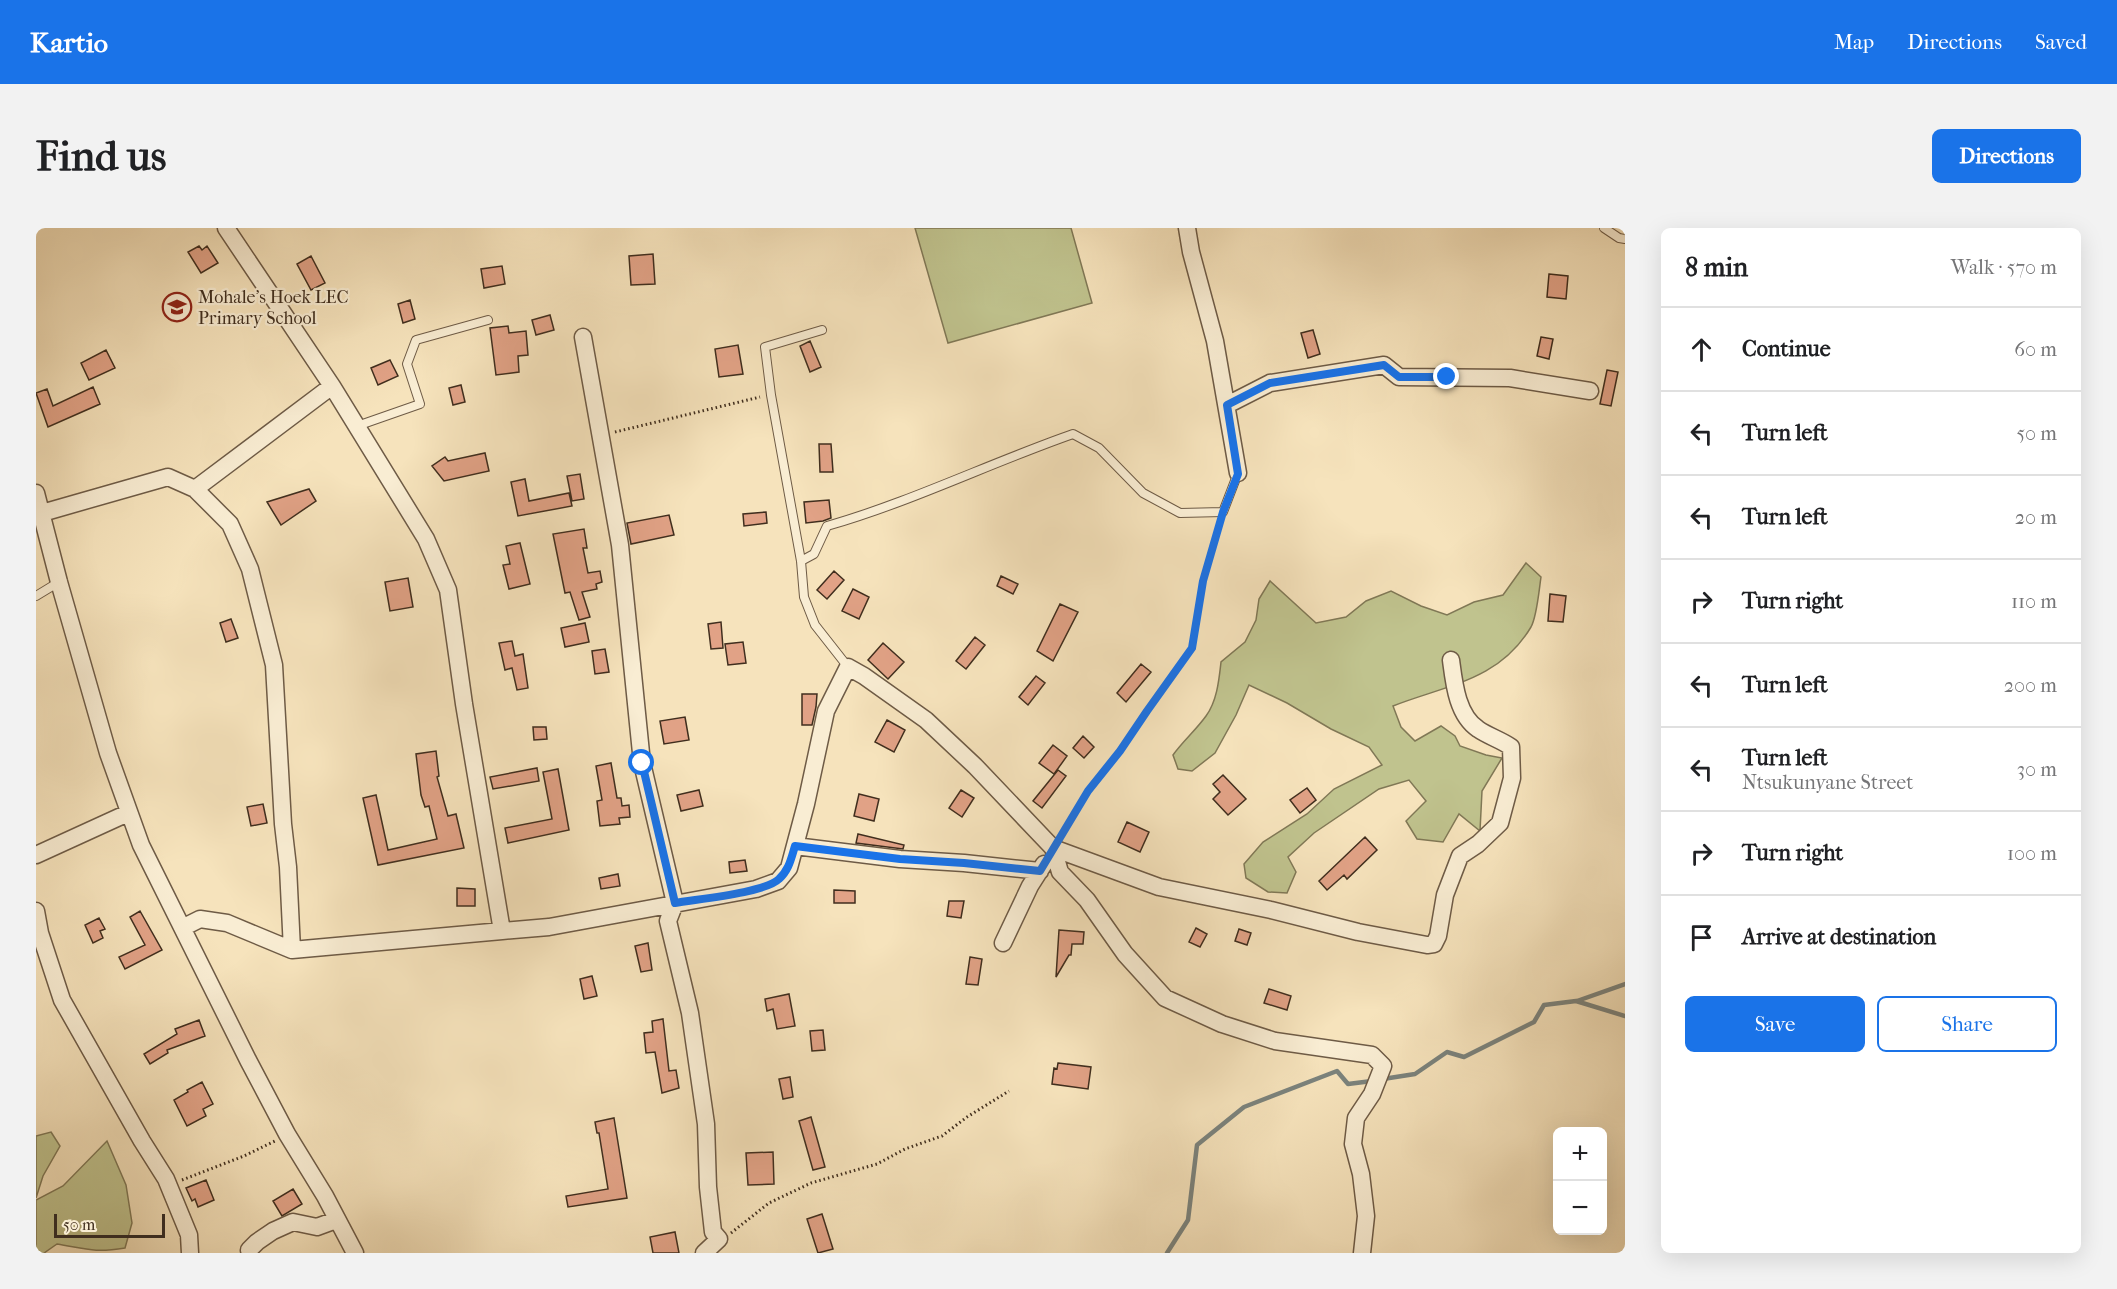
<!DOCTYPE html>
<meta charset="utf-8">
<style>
body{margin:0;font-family:"IM FELL French Canon",serif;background:#f2f2f2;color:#202124}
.controls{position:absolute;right:18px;bottom:18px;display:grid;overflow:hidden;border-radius:9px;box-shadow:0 6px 24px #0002}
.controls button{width:54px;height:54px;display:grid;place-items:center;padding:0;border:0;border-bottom:2px solid #e0e0e0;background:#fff;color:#202124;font:30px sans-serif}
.scale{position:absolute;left:18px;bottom:15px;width:111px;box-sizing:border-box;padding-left:6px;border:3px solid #402e1e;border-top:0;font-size:16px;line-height:21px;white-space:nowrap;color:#402e1e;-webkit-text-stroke:4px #f9edd3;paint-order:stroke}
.stop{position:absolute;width:18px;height:18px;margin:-14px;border:4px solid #1a73e8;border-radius:50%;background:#fff}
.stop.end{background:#1a73e8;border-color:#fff;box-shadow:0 2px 6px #0008}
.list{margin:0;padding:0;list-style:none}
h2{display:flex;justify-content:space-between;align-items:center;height:78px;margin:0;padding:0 24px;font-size:26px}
h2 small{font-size:20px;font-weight:400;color:#757577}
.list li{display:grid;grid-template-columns:39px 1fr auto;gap:18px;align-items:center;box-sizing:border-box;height:84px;padding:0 24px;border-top:2px solid #e0e0e0}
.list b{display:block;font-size:22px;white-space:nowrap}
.list p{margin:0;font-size:20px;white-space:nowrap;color:#757577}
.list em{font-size:20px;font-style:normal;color:#757577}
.actions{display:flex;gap:12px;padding:18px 24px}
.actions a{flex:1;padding:14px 0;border:2px solid #1a73e8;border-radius:9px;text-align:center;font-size:21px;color:#1a73e8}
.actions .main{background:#1a73e8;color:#fff}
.icon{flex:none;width:33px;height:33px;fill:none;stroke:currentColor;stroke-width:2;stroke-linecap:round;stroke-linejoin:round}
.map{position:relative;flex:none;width:1589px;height:1025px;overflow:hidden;border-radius:9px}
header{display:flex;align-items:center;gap:36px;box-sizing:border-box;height:84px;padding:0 30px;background:#1a73e8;color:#fff}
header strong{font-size:28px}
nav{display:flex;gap:33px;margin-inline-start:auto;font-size:21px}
.intro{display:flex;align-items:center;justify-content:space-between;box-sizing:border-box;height:144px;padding:0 36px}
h1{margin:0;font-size:42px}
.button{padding:15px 27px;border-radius:9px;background:#1a73e8;color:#fff;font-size:21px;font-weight:700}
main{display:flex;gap:36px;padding:0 36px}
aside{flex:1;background:#fff;border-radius:9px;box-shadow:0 6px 24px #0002}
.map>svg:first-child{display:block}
.green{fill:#c0c38e;stroke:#807856;stroke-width:1.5}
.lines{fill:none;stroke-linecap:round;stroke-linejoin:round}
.stream{stroke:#7b837d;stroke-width:4.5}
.building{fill:#e1a286;stroke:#402e1e;stroke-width:1.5}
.service-casing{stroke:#6e5b46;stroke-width:10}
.minor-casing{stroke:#6e5b46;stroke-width:19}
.path{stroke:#402e1e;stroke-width:3;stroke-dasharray:1.5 3;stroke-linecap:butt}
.service{stroke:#f9edd3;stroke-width:8}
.minor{stroke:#f9edd3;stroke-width:16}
.route{stroke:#1a73e8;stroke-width:8}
.labels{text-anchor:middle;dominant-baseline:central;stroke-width:4.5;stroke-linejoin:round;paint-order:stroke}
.poi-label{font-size:18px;fill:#402e1e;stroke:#f9edd3;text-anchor:start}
</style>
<header>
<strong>Kartio</strong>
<nav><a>Map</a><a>Directions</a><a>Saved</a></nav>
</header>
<div class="intro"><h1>Find us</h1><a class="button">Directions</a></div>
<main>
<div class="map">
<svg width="1589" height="1025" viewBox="0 0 1589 1025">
<rect width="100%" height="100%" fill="#f6e3bc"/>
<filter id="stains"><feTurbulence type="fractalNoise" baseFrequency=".00333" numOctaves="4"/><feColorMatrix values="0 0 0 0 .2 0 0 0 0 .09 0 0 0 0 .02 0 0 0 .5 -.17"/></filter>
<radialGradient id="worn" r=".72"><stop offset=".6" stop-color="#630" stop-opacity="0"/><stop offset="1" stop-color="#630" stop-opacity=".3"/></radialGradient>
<!-- green -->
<path class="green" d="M879,0H1035L1056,75L912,115Z
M1490,335L1505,349C1503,362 1501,388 1495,399C1463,453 1410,457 1357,478L1365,499L1379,513L1405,498L1419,508L1424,518L1450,527L1466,530L1446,563L1444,603L1423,586L1407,614L1381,611L1370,593L1390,573L1373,552L1343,561L1278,605L1252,629L1260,644L1251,665L1232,664L1210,650L1208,636L1227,614L1271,586L1298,561L1346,537L1333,519L1295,501L1251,475L1213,457L1200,487L1179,525L1156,543L1142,541L1137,527C1147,513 1160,502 1170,488C1181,473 1183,452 1185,434L1209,414L1220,392L1223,371L1234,353L1280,395L1310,389L1330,373L1355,363L1385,378L1411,387L1438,374L1467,367Z
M15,904L24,918L7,948L0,970V908Z
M71,913L90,957L96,995L89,1020C58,1025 51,1021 21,1016L8,1025H0V972L27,958Z"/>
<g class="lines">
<!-- stream -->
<path class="stream" d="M1541,773L1589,756
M1347,851L1379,846L1411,824L1428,829L1498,794L1508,777L1540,773L1589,788
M1131,1025L1152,992L1161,917L1208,879L1301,843L1312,856L1336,853"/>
</g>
<!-- building -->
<path class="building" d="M163,18L166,22L171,18L182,35L165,45L152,24Z
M617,26L619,56L595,57L593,28Z
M275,28L289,55L275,62L261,36Z
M466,38L469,56L448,60L445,41Z
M1513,46L1532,48L1530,71L1511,69Z
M374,72L379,91L367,95L362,76Z
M514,87L518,102L500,107L496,92Z
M472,98L473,105L490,103L492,127L482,128L483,144L460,147L454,100Z
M1277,102L1284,126L1272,130L1265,105Z
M1505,109L1517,111L1513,131L1501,128Z
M774,113L785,139L774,144L764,118Z
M702,117L707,146L683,149L679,121Z
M70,122L79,140L53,152L45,135Z
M354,132L362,148L342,157L335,140Z
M1571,142L1582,144L1575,178L1564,176Z
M425,157L429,174L417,177L413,160Z
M57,159L64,176L12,199L0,165L11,161L17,178Z
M783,216H795L797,244H784Z
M449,225L453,243L408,253L396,238L409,229L412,233Z
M544,246L548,271L536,273L531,248Z
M489,251L493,273L533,265L536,278L482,288L475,254Z
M273,261L280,273L245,297L231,274Z
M793,272L795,290L787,293L770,295L768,274Z
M730,284L731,295L708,298L707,286Z
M633,287L638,307L595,316L591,295Z
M548,301L551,320H547L552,345L564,343L566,354L560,356L561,361L546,364L554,389L543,392L534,364L529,365L517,306Z
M484,315L494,356L473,361L467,337L474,336L470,318Z
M798,343L808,352L791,371L781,362Z
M965,348L982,356L977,366L961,358Z
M372,350L377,379L354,383L349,354Z
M817,361L833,369L823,391L806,383Z
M1514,366L1530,368L1527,394L1512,393Z
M1024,376L1042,384L1017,433L1001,423Z
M195,391L202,410L190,414L184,395Z
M685,394L687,420L675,421L672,396Z
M549,395L553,414L529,419L525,400Z
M939,409L949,417L930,441L920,433Z
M476,413L479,428L487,426L492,460L481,462L476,440L469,442L463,415Z
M707,414L710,435L692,437L689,416Z
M847,415L868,434L852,451L832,432Z
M569,421L573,444L559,446L556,423Z
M1105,436L1115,444L1090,474L1081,465Z
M1000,448L1009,455L992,477L983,469Z
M766,466H781L780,479L776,497H766Z
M649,489L653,512L628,516L624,493Z
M851,492L869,502L858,524L839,514Z
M497,499H510L511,511L498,512Z
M1047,508L1058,519L1048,530L1037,520Z
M1017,517L1031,528L1018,546L1003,535Z
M400,523L403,548L401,549L412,588L420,586L428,620L342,637L327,570L340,567L352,622L401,611L393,578L389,579L385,567L380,526Z
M575,535L581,570H585L586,578L593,577L594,589L583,590L584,596L564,598L561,573L566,572L560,538Z
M501,540L503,553L457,561L454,549Z
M522,541L533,602L472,615L469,600L516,591L507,544Z
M1022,542L1030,548L1006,580L997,573Z
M1187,547L1210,571L1192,587L1177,571L1184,564L1177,556Z
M1271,560L1280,572L1264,585L1254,572Z
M663,562L667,578L645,583L641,567Z
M925,562L938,570L926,589L913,580Z
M823,566L843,571L838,593L818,588Z
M227,576L231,595L215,598L211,579Z
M1091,594L1113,604L1104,624L1082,614Z
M822,606L868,617L867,621L820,615Z
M1329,609L1341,622L1311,651L1308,647L1291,662L1283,653Z
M709,632L711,643L694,645L693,634Z
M582,646L584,658L565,661L563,650Z
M421,660L439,661V678H421Z
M798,662L819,663V675H798Z
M913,673H928L925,690L911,688Z
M104,683L126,722L89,741L83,729L109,717L94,689Z
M63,690L69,701L64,703L67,710L57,715L49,697Z
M1160,700L1171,706L1164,719L1153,714Z
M1203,701L1215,705L1211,717L1199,713Z
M1023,702L1048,704L1047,716H1036L1035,727H1033L1020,749Z
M612,715L616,742L605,744L599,718Z
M934,729L946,731L942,757L930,756Z
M556,748L561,768L548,771L544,751Z
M1233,761L1255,768L1251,782L1228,775Z
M753,766L759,798L741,801L737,781L731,783L729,771Z
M627,791L633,843L640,842L643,860L626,865L619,824L610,825L608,805L617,804L616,793Z
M163,792L169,808L131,822L132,825L114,836L108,826L141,806L139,801Z
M787,802L789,822L776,823L774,803Z
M1022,835L1055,839L1052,861L1016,856L1018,840L1021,841Z
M754,849L757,869L747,871L743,851Z
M166,854L177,876L167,881L170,888L151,898L138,872L152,864L151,862Z
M775,889L789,939L777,942L763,893Z
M578,890L591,970L532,979L530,968L572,961L563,905H561L559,894Z
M737,924L738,956L712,957L710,925Z
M170,952L178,972L162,979L159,971L156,973L150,960Z
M257,961L266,976L246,988L237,973Z
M786,986L797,1021L782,1025L771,991Z
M639,1004L643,1025H617L614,1009Z"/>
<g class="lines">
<!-- service casing -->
<g class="service-casing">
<path id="service" d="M1568,0L1583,10L1589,11
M786,102L729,119L735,167L765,333L768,369L779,397L812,439
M321,198L384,176L371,136L380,112L452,92
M765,333L778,326L791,298C875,274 954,235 1037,206L1063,220L1107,265L1144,285L1187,284L1202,245
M0,368L23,354"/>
</g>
<!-- minor casing -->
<g class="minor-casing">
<path id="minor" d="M190,0L296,158L390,311L412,362L428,476L466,703L513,699L720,661L742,653L753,640L770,576L790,483L812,439L828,448L890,492L939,538L1017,620L1123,659L1235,682L1322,704L1391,717L1398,716L1402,708L1409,667L1424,628L1442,616L1464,595L1476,550L1475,519C1465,512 1452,508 1442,501C1421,487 1418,455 1415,432
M1151,0L1155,24L1179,113L1202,245
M547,109L584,317L606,535L639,675L632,693L654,785L670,896L672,959L677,1004L683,1011L668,1025
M1191,177L1234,155L1348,137L1363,149L1474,150L1554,163
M159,261L296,158
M0,265L23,354L72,525L105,617L212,832L251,906L289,968L319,1025
M6,285L132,249L159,261L194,296L214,341L238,437L247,596L252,639L256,722
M759,618L864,631L928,635L1004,643
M1017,620L1024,644L1051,672L1089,726L1129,770L1186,796L1239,813L1336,827L1347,838L1336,866L1320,890L1317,916L1325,946L1330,988L1326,1025
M0,627L92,585
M0,683L4,705L26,772L106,913L130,951L153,1007L154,1025
M148,699L164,691L191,695L256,722L466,703
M967,715L994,658L1008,636
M213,1022L221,1014L237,1003L257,994L281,999L300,992"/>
</g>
<!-- path -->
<path class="path" d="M579,204L724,169
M1024,608L1052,563L1084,523L1111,483L1156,420L1167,353L1184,294
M146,952L208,928L239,913
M695,1005L733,975L775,955L841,936L869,921L906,908L931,889L973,863"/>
<!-- service -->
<use href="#service" class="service"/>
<!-- minor -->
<use href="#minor" class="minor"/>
</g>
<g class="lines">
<!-- route -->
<path class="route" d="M606,535L639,675C661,671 729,665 743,651C753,642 755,631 759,618L864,631L928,635L1004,643L1052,563L1084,523L1111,483L1156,420L1167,353L1187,284L1202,246L1191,177L1234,155L1348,137L1363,149H1411"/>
</g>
<!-- icons -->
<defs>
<g id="school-ring" transform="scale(1.5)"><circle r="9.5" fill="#f9edd3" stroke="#8f2418" stroke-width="1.5"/><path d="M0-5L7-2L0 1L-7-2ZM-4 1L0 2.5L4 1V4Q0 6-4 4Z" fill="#8f2418"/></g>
</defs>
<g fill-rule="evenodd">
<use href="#school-ring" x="141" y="79"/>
</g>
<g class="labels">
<!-- poi labels -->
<g class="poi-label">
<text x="162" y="69">Mohale's Hoek LEC<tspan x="162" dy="21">Primary School</tspan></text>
</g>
</g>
<rect width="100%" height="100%" filter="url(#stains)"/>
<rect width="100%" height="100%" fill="url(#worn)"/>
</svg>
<div class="controls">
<button>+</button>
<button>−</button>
</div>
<div class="scale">50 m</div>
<div class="stop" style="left:606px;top:535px"></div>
<div class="stop end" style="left:1411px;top:149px"></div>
</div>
<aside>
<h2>8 min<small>Walk · 570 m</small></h2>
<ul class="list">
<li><svg class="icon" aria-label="ahead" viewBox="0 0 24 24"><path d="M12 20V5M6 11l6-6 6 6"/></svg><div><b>Continue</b></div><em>60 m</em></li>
<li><svg class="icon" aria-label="left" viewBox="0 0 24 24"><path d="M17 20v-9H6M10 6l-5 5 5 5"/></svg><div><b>Turn left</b></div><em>50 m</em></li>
<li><svg class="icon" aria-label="left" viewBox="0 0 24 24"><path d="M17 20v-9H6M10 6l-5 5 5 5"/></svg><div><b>Turn left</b></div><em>20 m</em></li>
<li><svg class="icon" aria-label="right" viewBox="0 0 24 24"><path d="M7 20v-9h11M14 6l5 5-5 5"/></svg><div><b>Turn right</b></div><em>110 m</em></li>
<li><svg class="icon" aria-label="left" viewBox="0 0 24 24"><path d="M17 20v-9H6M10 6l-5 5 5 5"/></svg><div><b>Turn left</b></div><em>200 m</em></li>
<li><svg class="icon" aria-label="left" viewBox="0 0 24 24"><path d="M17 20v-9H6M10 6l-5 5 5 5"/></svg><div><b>Turn left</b><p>Ntsukunyane Street</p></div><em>30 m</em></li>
<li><svg class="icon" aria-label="right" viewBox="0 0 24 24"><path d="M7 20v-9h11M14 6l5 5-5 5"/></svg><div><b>Turn right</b></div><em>100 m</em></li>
<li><svg class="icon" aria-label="arrive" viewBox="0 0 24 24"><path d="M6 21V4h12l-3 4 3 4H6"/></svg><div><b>Arrive at destination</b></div></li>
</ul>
<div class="actions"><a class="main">Save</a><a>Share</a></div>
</aside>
</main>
